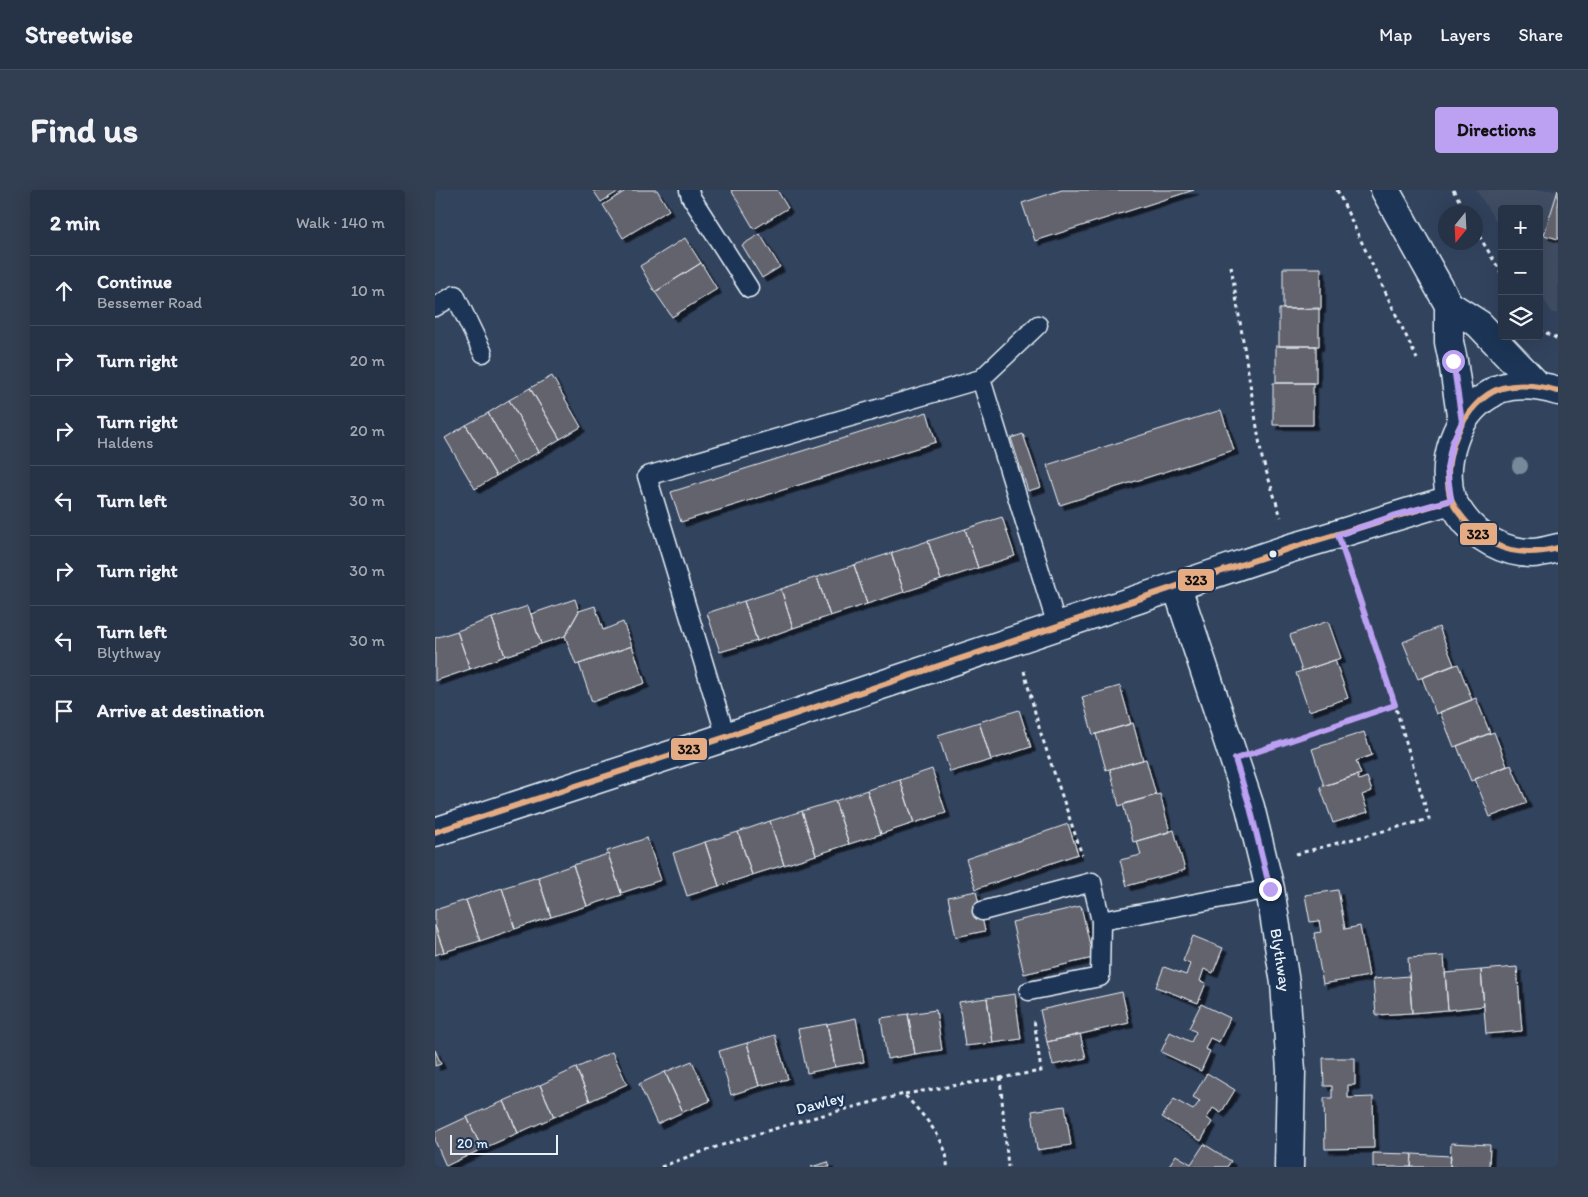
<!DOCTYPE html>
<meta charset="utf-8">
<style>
body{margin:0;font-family:Itim,sans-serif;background:#323e51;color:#f1f3f6}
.controls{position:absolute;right:15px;top:15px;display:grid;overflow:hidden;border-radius:5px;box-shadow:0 5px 20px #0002}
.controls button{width:45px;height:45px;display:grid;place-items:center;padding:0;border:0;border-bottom:1px solid #424d5f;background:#263246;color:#f1f3f6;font:25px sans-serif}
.compass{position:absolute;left:1003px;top:15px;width:45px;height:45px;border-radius:50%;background:#263246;box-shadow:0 5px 20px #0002;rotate:198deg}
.scale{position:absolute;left:15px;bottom:12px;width:108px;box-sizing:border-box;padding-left:5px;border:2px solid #e8f1f8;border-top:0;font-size:14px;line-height:18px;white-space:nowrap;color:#e8f1f8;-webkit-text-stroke:4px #1d3557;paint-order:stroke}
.stop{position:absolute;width:15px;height:15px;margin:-11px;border:4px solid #bca0f2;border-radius:50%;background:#fff}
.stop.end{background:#bca0f2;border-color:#fff;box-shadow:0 1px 5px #0008}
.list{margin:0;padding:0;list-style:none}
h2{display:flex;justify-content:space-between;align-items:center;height:65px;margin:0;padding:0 20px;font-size:21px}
h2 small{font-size:16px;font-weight:400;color:#a4aab3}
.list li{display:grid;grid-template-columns:32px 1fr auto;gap:15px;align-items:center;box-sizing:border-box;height:70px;padding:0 20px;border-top:1px solid #424d5f}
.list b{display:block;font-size:19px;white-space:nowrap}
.list p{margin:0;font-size:16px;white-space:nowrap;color:#a4aab3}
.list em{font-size:16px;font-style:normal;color:#a4aab3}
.icon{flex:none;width:28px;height:28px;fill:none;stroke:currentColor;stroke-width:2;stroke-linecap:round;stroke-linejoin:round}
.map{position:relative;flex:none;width:1123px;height:977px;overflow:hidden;border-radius:5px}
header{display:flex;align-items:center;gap:30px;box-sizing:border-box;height:70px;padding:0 25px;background:#263246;border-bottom:1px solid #424d5f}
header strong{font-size:24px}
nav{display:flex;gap:28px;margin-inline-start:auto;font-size:18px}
.intro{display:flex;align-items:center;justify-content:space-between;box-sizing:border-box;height:120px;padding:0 30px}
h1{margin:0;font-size:35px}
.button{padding:12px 22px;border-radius:5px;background:#bca0f2;color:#111;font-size:18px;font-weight:700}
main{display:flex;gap:30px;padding:0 30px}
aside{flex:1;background:#263246;border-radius:5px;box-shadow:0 5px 20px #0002}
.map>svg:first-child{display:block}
.built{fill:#414d62}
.building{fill:#64646d;stroke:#e8f1f8;filter:url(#shadow)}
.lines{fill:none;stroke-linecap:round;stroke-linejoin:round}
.service-casing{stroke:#e8f1f8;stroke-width:21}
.minor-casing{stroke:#e8f1f8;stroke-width:31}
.primary-casing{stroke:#e8f1f8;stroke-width:31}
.path{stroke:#e8f1f8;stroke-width:3;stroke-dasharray:4 4;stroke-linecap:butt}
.service{stroke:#1d3557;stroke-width:18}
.minor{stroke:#1d3557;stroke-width:28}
.primary{stroke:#1d3557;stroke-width:28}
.bus-1-casing{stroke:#1d3557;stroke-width:10}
.bus-1{stroke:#e5ac83;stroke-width:6}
.tree{fill:#778a9a}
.route{stroke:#bca0f2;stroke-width:6}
.bus-dot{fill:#e8f1f8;stroke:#1d3557;stroke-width:2}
.labels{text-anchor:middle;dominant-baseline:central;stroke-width:4.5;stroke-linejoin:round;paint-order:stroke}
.street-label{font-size:16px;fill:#e8f1f8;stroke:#1d3557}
.line-badge{stroke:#1d3557;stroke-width:2}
.pale-badge-label{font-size:14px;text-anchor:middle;font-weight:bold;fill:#111}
</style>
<header>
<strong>Streetwise</strong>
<nav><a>Map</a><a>Layers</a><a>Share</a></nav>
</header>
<div class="intro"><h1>Find us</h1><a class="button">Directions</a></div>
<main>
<aside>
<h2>2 min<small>Walk · 140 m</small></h2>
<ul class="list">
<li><svg class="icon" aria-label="ahead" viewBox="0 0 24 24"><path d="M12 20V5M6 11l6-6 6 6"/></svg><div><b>Continue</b><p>Bessemer Road</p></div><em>10 m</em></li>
<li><svg class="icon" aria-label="right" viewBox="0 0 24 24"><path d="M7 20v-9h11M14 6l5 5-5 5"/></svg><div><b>Turn right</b></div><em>20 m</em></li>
<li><svg class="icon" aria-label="right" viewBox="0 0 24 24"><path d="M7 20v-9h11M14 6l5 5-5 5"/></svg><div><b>Turn right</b><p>Haldens</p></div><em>20 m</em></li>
<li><svg class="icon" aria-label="left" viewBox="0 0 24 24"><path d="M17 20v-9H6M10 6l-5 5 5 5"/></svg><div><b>Turn left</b></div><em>30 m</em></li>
<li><svg class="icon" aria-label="right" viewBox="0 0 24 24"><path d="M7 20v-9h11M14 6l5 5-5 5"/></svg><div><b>Turn right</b></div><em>30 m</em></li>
<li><svg class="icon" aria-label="left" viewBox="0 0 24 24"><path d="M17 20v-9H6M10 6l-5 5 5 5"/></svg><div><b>Turn left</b><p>Blythway</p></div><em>30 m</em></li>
<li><svg class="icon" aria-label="arrive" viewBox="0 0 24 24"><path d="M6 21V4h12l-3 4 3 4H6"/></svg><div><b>Arrive at destination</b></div></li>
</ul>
</aside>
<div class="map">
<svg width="1123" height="977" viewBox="0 0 1123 977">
<defs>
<filter id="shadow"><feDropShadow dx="4.5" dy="4.5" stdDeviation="0" flood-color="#0009"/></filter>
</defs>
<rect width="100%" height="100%" fill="#32435e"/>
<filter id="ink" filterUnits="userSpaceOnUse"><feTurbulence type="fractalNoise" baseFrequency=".02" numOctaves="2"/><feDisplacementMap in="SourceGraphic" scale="10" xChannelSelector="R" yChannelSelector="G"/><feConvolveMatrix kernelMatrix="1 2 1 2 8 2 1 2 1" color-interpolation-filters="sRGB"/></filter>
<g filter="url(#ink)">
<!-- built -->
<path class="built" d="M1041,0H1123V123H1117L1104,102V19H1067V41Z"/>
<!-- building -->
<path class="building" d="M158,0H186L166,12Z
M192,0H222L234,20L188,48L168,15Z
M296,0H342L353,18L319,39Z
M627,0H759L600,51L587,13Z
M1123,0V49L1109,45Z
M325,44L345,77L327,88L307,55Z
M250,48L266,73L220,102L205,76Z
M266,73L282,99L237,127L220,102Z
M848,78H886V119H848Z
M884,118V156H844V119Z
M841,156H881V193H841Z
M117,186L146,237L125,249L95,198Z
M838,193H878V235H838Z
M95,198L125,249L104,262L74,210Z
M74,210L104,262L82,274L53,223Z
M786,220L799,260L625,315L612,275Z
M492,222L501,252L246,332L236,302Z
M53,223L82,274L61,286L31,235Z
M31,235L61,286L40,299L10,248Z
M588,244L606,297L593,301L576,248Z
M567,327L580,366L543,378L530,339Z
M530,339L543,378L506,390L493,351Z
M493,351L506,390L469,402L456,363Z
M456,363L469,402L432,414L419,375Z
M419,375L432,414L395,426L382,387Z
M382,387L395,426L358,438L346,399Z
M346,399L358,438L322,451L309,411Z
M140,409L144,421L130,446L106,454L96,424Z
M309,411L322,451L285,462L272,423Z
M93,416L106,454L70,466L57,428Z
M160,416L168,440L188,432L197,456L141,475L130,446L144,421Z
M57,428L70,466L35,479L22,441Z
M893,431L906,468L867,481L855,445Z
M1004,437L1019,475L983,489L968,452Z
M22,441L35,479L0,491V448Z
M197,456L210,493L157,512L144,474Z
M900,470L913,508L874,521L861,483Z
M1023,474L1037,510L1001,524L987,488Z
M685,496L696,534L658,545L647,507Z
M1041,508L1055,543L1019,557L1005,522Z
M584,520L596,557L556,570L544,532Z
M544,532L556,570L515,582L503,545Z
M698,533L708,570L671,580L661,544Z
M929,542L937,565L921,571L926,584L889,596L877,559Z
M1059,542L1072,576L1036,591L1022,556Z
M711,569L721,605L684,616L675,579Z
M1076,575L1092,613L1055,627L1040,589Z
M497,579L511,623L479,633L465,590Z
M922,585L924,590L932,587L937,601L927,605L933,622L898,633L885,597Z
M465,590L479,633L446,644L432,600Z
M432,600L446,644L414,654L400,611Z
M725,604L735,642L698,652L688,614Z
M400,611L414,654L381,665L367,621Z
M367,621L381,665L349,675L335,631Z
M335,631L349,675L317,685L303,642Z
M633,634L643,664L541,699L531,669Z
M739,640L750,680L692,696L685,670L706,665L702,651Z
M303,642L317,685L284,696L270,652Z
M212,648L226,690L186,703L172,661Z
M270,652L284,696L252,706L238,663Z
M173,664L187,705L152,716L138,675Z
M138,675L152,716L116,727L103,687Z
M103,687L116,727L80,739L67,698Z
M67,698L80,739L45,751L31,710Z
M903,700L910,739L925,736L934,786L888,794L879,743L886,742L884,731L875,732L870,705Z
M541,701L550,741L521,747L513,707Z
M31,710L45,751L9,762L0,736V720Z
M646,716L658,768L589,784L577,732Z
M0,736L9,762L0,765Z
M758,746L788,758L778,783L769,779L765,791L771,793L763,813L721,797L729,777L751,785L755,774L748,771Z
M1009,766L1013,820L977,823L973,768Z
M1082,777L1087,841L1051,844L1046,780Z
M1046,780L1049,816L1013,820L1010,783Z
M974,786L977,823L941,825L938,789Z
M687,802L694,833L612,852L605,820Z
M580,804L586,849L558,853L552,808Z
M552,808L558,853L530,856L524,812Z
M766,814L795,828L784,852L775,848L770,859L775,861L766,881L726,862L735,842L756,852L761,842L754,838Z
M501,820L507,860L480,864L473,824Z
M473,824L480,864L452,869L446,828Z
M421,828L429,872L400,877L392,834Z
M392,834L400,877L372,883L363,839Z
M645,844L651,868L618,875L612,852Z
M340,845L353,889L324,896L312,853Z
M312,853L324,896L296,905L284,861Z
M0,860L6,874L0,876Z
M177,862L192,894L155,911L141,878Z
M888,868H920V895H913V908L938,907L939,958L890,959L889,908H897V896H889Z
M257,871L275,911L248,922L230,882Z
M141,878L155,911L119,927L105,895Z
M230,882L248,922L222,934L204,894Z
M772,883L800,900L786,923L778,918L772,928L777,932L766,951L727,927L739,909L758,920L765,911L758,907Z
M105,895L119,927L83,943L69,911Z
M69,911L83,943L47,959L32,927Z
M630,916L636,955L602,960L597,921Z
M32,927L47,959L11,976L0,951V942Z
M1016,953L1055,955L1054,977H1015Z
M769,954L796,971L792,977H733L741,965L756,974Z
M938,963L977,964L976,977H938Z
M977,964L1016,966L1015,977H976Z
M393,972L395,977H376Z"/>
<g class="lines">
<!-- service casing -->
<g class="service-casing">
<path id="service" d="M254,0L256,7L314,98
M0,117L20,105L48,163
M546,189L603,135
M291,547L212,286L546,189L622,436
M547,721L657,692L666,731L835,699
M594,801L665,787L666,731"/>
</g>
<!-- minor casing -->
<g class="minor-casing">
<g id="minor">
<path id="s1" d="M742,397L815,617L835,699L850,793L856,881L854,977"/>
<path d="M0,642L291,547L856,358C910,343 962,325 1016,310"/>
</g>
</g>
<!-- primary casing -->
<g class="primary-casing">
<path id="primary" d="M950,0L1014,115L1044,134L1102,195
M1014,115V152L1018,171L1027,232
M1123,201C1106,196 1085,193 1067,198C1062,199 1058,203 1054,205C1020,225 1006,272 1016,309C1018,314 1023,320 1026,325C1041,347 1069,363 1097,363C1105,363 1115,360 1123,358"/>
</g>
<!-- path -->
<path class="path" d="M902,0L982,169
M1018,0L1031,22
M1040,39L1067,84
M796,76L827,268L846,327
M1104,139L1123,149
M589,481L605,541L647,665
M830,559L960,515
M861,664L994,629L960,515L913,375
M565,887L573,977
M470,904L606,881L599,829
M226,977C305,946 387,925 469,904C485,922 515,952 512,977"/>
<!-- service -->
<use href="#service" class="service"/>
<!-- minor -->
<use href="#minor" class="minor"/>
<!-- primary -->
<use href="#primary" class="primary"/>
<!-- bus-1 casing -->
<g class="bus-1-casing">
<path id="bus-1" d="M1123,201C1105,196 1085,193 1067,198C1027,210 1004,272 1016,309C1018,316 1024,323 1028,328C1053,360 1085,368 1123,358
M0,642L291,547L856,358L1016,310"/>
</g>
<!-- bus-1 -->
<use href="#bus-1" class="bus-1"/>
</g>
<!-- trees -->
<circle class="tree" cx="1085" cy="276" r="8"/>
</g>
<g class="lines" filter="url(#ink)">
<!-- route -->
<path class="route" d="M835,699L815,617L800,569L960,515L903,345L958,326L1016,310L1012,278L1017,253L1027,232L1018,171"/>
</g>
<!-- markers -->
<circle class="bus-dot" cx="838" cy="364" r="4.5"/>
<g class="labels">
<!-- street labels -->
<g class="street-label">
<text stroke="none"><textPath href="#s1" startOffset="388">Blythway</textPath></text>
<text transform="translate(385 913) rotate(-15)">Dawley</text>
</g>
</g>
<g class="line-badge">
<rect x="1024" y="332" width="39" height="24" rx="5" fill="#e5ac83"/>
<rect x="742" y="378" width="38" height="24" rx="5" fill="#e5ac83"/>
<rect x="235" y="547" width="38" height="24" rx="5" fill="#e5ac83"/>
</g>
<g class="pale-badge-label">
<text x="1043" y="349">323</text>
<text x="761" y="395">323</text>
<text x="254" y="564">323</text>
</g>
</svg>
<div class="controls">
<button>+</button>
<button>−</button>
<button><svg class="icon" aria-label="layers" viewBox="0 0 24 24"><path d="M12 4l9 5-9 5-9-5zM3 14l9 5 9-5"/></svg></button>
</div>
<svg class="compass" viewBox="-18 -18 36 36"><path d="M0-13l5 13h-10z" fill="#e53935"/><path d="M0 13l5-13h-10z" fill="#a4aab3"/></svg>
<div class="scale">20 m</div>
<div class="stop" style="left:1018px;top:171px"></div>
<div class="stop end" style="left:835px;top:699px"></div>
</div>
</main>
